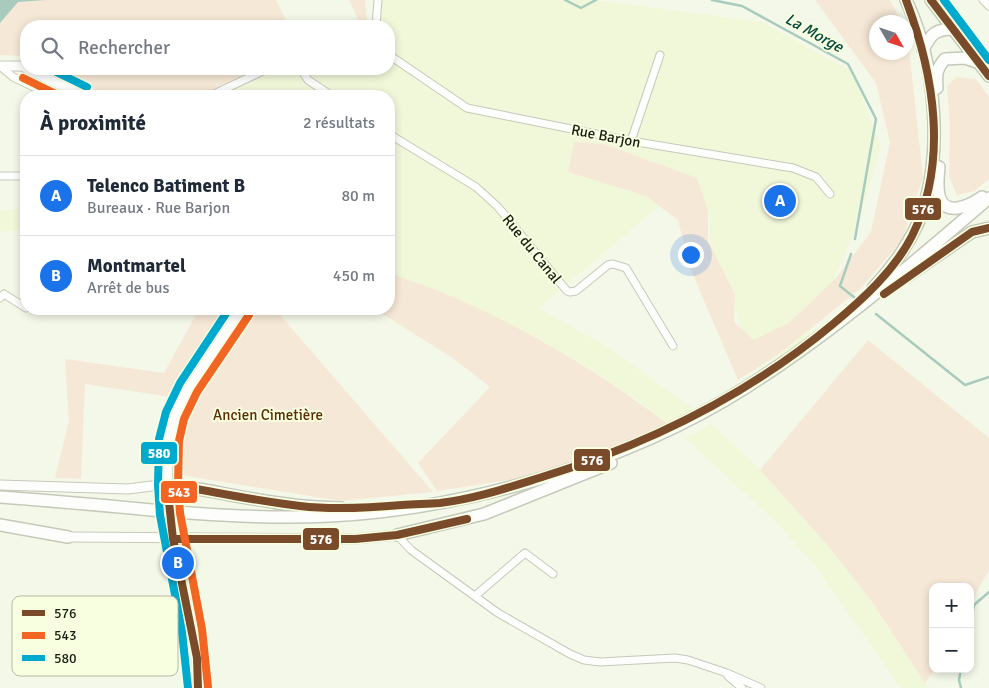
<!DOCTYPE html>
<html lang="fr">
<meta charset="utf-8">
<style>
body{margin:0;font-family:Signika,sans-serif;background:#f2f2f3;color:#1f2937}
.controls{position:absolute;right:15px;bottom:15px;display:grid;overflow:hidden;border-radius:10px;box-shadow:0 2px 8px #0003}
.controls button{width:45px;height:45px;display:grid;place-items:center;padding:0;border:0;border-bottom:1px solid #e0e1e3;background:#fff;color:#1f2937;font:25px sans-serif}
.compass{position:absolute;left:869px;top:15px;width:45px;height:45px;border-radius:50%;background:#fff;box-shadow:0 2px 8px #0003;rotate:129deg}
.you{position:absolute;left:690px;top:254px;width:18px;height:18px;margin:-12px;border:4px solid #fff;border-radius:50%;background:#1a73e8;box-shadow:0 0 0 8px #1a73e833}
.badge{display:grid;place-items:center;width:32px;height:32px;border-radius:50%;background:#1a73e8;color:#fff;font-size:16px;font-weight:700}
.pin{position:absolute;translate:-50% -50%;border:2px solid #fff;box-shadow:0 1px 5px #0006}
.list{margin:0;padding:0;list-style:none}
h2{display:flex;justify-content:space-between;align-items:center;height:65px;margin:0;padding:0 20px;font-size:21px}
h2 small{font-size:16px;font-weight:400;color:#747a83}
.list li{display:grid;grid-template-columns:32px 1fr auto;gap:15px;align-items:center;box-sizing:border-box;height:80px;padding:0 20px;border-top:1px solid #e0e1e3}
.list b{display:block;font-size:19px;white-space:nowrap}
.list p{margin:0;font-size:16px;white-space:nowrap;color:#747a83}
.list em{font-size:16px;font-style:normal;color:#747a83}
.icon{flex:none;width:28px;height:28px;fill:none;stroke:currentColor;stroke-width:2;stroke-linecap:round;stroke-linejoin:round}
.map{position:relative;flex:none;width:989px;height:688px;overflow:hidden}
.search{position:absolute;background:#fff;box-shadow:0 2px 8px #0003;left:20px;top:20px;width:375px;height:55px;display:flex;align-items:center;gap:12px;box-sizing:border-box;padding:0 18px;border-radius:20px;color:#747a83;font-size:19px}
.panel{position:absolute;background:#fff;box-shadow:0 2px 8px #0003;left:20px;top:90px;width:375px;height:225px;border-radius:20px}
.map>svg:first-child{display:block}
.built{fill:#f1f8d9}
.green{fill:#f6e8d6}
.water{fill:#a9cbbd}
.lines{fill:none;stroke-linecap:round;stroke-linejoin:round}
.stream{stroke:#a9cbbd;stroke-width:2.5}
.minor-casing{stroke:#c5c9ba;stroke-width:9}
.tertiary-casing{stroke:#c5c9ba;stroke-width:11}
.primary-casing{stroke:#c5c9ba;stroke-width:14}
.minor{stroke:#fdfefc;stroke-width:7}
.tertiary{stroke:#fdfefc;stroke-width:9}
.primary{stroke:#fdfefc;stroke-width:11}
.tertiary-bridge-casing{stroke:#c5c9ba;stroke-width:11;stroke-linecap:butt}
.tertiary-bridge{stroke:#fdfefc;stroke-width:9}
.bus-1-casing{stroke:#f8ffe1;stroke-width:11}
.bus-2-casing{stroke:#f8ffe1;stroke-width:11}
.bus-3-casing{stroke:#f8ffe1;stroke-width:11}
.bus-1{stroke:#7a4b2a;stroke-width:8}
.bus-2{stroke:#f26522;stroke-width:8}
.bus-3{stroke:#00a9ce;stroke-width:8}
.labels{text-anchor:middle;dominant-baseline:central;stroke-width:4;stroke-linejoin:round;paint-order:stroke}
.street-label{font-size:15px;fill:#1b1d10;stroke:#f8ffe1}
.park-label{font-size:15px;fill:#592d00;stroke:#f8ffe1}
.water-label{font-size:16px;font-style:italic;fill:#03493d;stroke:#f8ffe1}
.key{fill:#f8ffe1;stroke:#b6bba2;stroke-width:1}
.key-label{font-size:14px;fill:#1b1d10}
.line-badge{stroke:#f8ffe1;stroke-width:2}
.badge-label{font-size:14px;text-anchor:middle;font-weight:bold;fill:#fff}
</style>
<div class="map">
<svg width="989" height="688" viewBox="0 0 989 688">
<rect width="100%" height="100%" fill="#f4f8e8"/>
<!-- built -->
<path class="built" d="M380,0H595L761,22L852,71L881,147L855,231L807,339L738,380L749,352L732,301L709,255L710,216L697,195L685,184L539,308L609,348L695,410L669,425L634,398L590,369L536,337L445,293L389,273V96H210L267,69H389V26H376Z
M26,208V229L0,232V211Z
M712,424L760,470L829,547L872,602L928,688H901L815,566L777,523L685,438Z"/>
<!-- green -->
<path class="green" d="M0,0H276L289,26H26V56L0,55Z
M349,0H365L367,20L360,23Z
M815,0H890L902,22H876V52H906L907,30L923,177L902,240L861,288L780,353L738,380L690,268L678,220L646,196L568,172L574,142L604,144L697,178L708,211V241L735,294L734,322L754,340L789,323L836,278L871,232L890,142L876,83Z
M53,69H257L204,96H109Z
M956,77L976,79L989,97V179L974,191L957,195L949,176L950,125L947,86Z
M389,273C408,280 428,286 446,294C526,328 600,372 669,425L631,440L529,477L437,491L418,463L490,387L454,359L375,309H389Z
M199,309H230L182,385L171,397L85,384L81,479L55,478L69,421L65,359L164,373Z
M248,309H275L433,492L341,501L174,474L178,427L186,403Z
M868,340L989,438V570L970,604V587H933V669H935L925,683L872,602L829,547L760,470Z"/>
<!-- water -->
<path class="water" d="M0,0H46L18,2L0,23Z"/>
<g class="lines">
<!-- stream -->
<path class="stream" d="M565,0L581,8L596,0
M712,0L742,6L848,64L876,119L855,239
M851,254L840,286L855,298
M876,314L965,385L989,377
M970,625L974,605L989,592
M961,688L959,680L961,669"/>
<!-- minor casing -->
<g class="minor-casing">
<path id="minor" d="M983,0L989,6
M376,26L378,0
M389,55L467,108L631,141L793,168L816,177L830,194
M0,66L13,77L52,96
M301,69L308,80L332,96
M210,96L267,69
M389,134L476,187L498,207L567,291L570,292L576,291L608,265L613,264L626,268L673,346
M631,141L660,55
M0,176H26
M0,298L4,294L26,308
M37,309H77
M397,535L411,550L498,613L570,654L584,660L600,662L675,658L688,660L727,673L761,688
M475,596L525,553L553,574
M728,676L742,688"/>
</g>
<!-- tertiary casing -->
<g class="tertiary-casing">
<path id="tertiary" d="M0,66H22L26,68
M27,69L83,96
M0,485L128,489L167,484
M167,489L169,440L175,417L185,394L241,309
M172,533L197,658L198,688
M68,537L355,539L397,535"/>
</g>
<!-- primary casing -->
<g class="primary-casing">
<path id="primary" d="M931,0L989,76
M923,50C931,34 935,29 954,29
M937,88C936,75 936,69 945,59L965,58L980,63
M939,167C938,176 937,186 939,195C944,218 969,206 982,197
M906,277L972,232L989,228
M873,288C891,269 907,247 918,223C945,157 936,64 906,0
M167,484C225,492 282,508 341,508
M0,497C50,501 101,505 151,510C211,515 270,519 330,516C468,509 628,462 745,388C832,333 911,265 989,198
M0,525L68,537
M397,535L484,514L611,463"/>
</g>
<!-- minor -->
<use href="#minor" class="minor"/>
<!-- tertiary -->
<use href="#tertiary" class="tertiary"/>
<!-- primary -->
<use href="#primary" class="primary"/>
<!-- tertiary-bridge casing -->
<g class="tertiary-bridge-casing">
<path id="tertiary-bridge" d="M168,495L172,531"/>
</g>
<!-- tertiary-bridge -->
<use href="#tertiary-bridge" class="tertiary-bridge"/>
<!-- bus-1 casing -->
<g class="bus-1-casing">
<path id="bus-1" d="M931,0L989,76
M884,294L972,232L989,228
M173,539H355L397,535L467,519
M198,688L197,658L173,539L167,484C211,491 255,501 300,506C334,510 368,508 402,505C415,504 427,504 440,503C474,499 507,488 539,478C647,445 747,396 833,324C863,299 894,271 912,236C949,162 934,74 906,0"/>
</g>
<!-- bus-2 casing -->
<g class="bus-2-casing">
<path id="bus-2" d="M23,78L60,96
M208,687L202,629L180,513L178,485L179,441L184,419L197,392L249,315"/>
</g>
<!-- bus-3 casing -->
<g class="bus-3-casing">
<path id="bus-3" d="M944,0L989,60
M50,69L87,87
M188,688L182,632L160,515L158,485L159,439L166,412L180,383L229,309"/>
</g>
<!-- bus-1 -->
<use href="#bus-1" class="bus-1"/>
<!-- bus-2 -->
<use href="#bus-2" class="bus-2"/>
<!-- bus-3 -->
<use href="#bus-3" class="bus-3"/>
</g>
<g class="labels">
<!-- street labels -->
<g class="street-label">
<text transform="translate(606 136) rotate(11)">Rue Barjon</text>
<text transform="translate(532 249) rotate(51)">Rue du Canal</text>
</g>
<!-- park labels -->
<g class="park-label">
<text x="268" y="415">Ancien Cimetière</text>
</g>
<!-- water labels -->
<g class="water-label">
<text transform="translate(814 33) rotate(29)">La Morge</text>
</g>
</g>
<!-- legend -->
<rect x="12" y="596" width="166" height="80" rx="8" class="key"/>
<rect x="22" y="610" width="23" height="6" fill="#7a4b2a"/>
<rect x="22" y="632" width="23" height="7" fill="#f26522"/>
<rect x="22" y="655" width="23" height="6" fill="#00a9ce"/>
<g class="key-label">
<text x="54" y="618">576</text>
<text x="54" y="640">543</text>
<text x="54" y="663">580</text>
</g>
<g class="line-badge">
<rect x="904" y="197" width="38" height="24" rx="5" fill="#7a4b2a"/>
<rect x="140" y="441" width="38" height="24" rx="5" fill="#00a9ce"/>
<rect x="573" y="448" width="38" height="24" rx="5" fill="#7a4b2a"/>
<rect x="160" y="480" width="38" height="24" rx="5" fill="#f26522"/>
<rect x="302" y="527" width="38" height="24" rx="5" fill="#7a4b2a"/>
</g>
<g class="badge-label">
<text x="923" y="214">576</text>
<text x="159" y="458">580</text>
<text x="592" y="465">576</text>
<text x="179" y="497">543</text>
<text x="321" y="544">576</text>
</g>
</svg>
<div class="controls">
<button>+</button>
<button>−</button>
</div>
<svg class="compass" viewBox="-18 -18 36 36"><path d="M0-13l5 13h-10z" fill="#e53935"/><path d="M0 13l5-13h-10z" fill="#747a83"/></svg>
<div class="you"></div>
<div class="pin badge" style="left:780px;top:201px">A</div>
<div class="pin badge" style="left:178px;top:563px">B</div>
<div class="search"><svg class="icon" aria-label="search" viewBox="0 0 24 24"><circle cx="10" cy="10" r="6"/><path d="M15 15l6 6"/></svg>Rechercher</div>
<section class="panel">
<h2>À proximité<small>2 résultats</small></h2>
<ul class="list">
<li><span class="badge">A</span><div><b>Telenco Batiment B</b><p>Bureaux · Rue Barjon</p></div><em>80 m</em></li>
<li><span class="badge">B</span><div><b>Montmartel</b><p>Arrêt de bus</p></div><em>450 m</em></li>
</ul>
</section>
</div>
